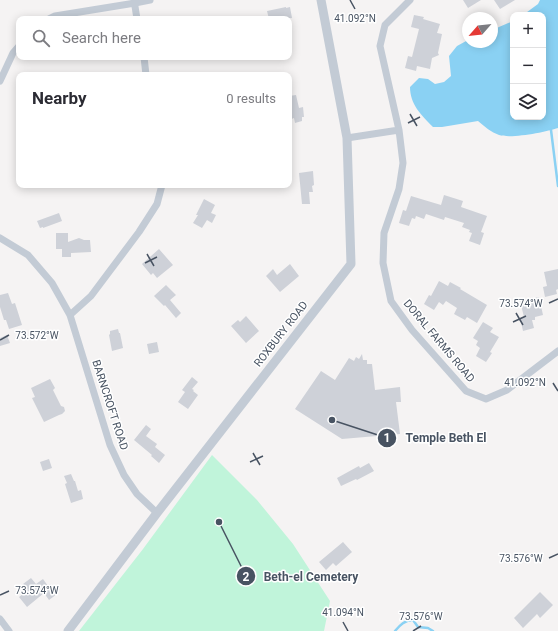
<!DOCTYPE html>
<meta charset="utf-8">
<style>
body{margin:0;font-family:Roboto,sans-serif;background:#f2f2f3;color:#2b2b33}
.controls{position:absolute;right:12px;top:12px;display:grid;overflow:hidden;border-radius:8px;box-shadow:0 2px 10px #0003}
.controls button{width:36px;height:36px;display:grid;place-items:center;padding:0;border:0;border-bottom:1px solid #e1e1e2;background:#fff;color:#2b2b33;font:20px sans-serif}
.compass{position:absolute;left:462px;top:12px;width:36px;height:36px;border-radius:50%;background:#fff;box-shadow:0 2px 10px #0003;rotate:242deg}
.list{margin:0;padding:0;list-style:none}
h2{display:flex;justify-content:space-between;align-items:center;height:52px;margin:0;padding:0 16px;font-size:17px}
h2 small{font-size:13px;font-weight:400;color:#7c7c81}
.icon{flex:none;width:22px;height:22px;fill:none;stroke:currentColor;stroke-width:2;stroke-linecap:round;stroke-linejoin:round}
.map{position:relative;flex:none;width:558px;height:631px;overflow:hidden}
.search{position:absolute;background:#fff;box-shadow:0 2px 10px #0003;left:16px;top:16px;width:276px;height:44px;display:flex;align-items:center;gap:10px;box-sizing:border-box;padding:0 14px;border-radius:8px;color:#7c7c81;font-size:15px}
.panel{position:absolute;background:#fff;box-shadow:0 2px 10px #0003;left:16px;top:72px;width:276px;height:116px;border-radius:8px}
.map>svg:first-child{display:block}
.green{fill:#c0f4da}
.water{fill:#8ad1f3}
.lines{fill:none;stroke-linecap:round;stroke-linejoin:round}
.stream{stroke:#8ad1f3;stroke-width:2.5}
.building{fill:#ced1d8}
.minor{stroke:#c3cbd5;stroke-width:7}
.tertiary{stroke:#c3cbd5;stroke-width:9}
.ticks{fill:none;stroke:#485362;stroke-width:1.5}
.labels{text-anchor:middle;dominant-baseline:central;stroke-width:3;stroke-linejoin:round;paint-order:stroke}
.street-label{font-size:11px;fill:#485362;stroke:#fff}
.ticks-label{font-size:10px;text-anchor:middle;fill:#485362;stroke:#fff;stroke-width:3;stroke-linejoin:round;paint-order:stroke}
.leader{fill:none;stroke:#485362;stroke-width:1.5}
.callout-dot{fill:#485362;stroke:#fff;stroke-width:1.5}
.mark-label{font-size:12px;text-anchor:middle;font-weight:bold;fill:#fff}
.callout-label{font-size:12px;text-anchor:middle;font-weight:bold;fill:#485362;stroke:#fff;stroke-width:3;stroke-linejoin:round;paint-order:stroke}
</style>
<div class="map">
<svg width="558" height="631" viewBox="0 0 558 631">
<rect width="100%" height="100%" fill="#f5f3f3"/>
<!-- green -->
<path class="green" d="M212,455L257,500L293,544L330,601L324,631H79L143,549Z"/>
<!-- water -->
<path class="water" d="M540,0H558V128C546,132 511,139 499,135C491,132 485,127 478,121L442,127H433C421,115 410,104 410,87L419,78L428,79L435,84L444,82L451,76L449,56L457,46L468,40V42H492V30L513,21V117H543V15H523L538,4Z"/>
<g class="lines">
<!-- stream -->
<path class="stream" d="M551,130L558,186
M395,631C400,625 405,620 413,620L418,627L428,628L433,631"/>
</g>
<!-- building -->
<path class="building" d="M463,0H481L468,8Z
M494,0H515L500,9Z
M286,7V8L290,7L292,18L285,19H269L267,11Z
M414,15L424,17L423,19L440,24L437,33L442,34L438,53L439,55L432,58L430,69L417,66L416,71L405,68L408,56L412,57L419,29L411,27Z
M296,95L299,108L303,107L304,117H302V121L295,123L294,118L289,120V96Z
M313,171L314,185L312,186L313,192H309L310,204H302L299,173Z
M444,195L463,201L461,207L487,216L481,232L484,233L480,245L469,241L472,233L469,232L470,230L462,227L464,223L445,217L444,220L426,214L424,219L416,216L415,219L412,218L409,226L399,223L403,210L406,211L411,196L441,205Z
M204,199L215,205L211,213L216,215L212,223L207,220L202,228L193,223L198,215H196Z
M59,213L62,221L43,228V227L40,228L37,221Z
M56,233H68V242L79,238L84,240H90L91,252L71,253V257H62V249H56Z
M159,249L173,265L157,278L153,273L151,275L142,264Z
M290,264L299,276L280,292L266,276L273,269L277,275Z
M558,269V289L556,290L557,294L545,297L543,287L547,286L544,272Z
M439,281L448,286L450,282L461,288L460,289L487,305L477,323L467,317L465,320L454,314L457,308L446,301L443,305L439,302L434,310L424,304L429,295L431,296Z
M166,285L176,295L170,300L181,313L176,318L165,305L164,306L154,296Z
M8,293L12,304L15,303L22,325L9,329L6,320H4L0,307V295Z
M539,297L543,315L535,317V320H532L534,328L523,331L520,318L524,317L520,301Z
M246,316L259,331L246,343L231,326L238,320L240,322Z
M483,322L493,328L490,332L499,337L490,352L492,353L486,362L476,356L480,348L476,345L478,341L473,338Z
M118,329L119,333H120L123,348L112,351L109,335L110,334V331Z
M7,335L10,343L0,346V338Z
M157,342L159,352L149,354L147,344Z
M362,354L363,360H367V364H372L375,390L400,387L401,402H396L400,434L342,439L295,409L321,371L335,380L349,358L354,361L356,357L359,359Z
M192,377L198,382L192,389L194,390L193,391L198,395L188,409L178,402L185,392L182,390Z
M50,379L55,388L53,390L61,406L64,407L65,411L62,414L59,415L44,422L32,398L35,397L31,388Z
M146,425L151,429L146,436L157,444L155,447L165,455L159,463L151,456L152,455L134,440Z
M49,459L52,468L43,471L40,462Z
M369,463L374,471L357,480L356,479L341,486L337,478L357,467L359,466L360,468Z
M71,474L74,481H75L78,491L81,490L83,499L71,503L65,484L67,483L64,476Z
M343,542L352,552L336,566L333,563L326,570L319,562Z
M31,578L36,584L43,579L48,586L50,584L57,594L49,600L44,593L27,607L19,597L28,590L23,584Z
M540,592L553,605L540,618L537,614L523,628L514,618Z"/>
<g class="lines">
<!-- minor -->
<path class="minor" d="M134,0L137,19
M410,0L385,25L380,46L399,130L403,163L399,189L384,233L383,263L391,301L412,330L466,391L486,399L507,390L558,351
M49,19L55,16L135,3L150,0
M144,57L146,75
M0,81L13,53L19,46
M347,138L399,130
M0,238L28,255L52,283L70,315L110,445L124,475L137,494L157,513
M70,315L91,296L139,232L157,204L162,185
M0,619L9,631"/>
<!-- tertiary -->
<path class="tertiary" d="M68,631L157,513L351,264L347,138L321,0"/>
</g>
<!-- ticks -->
<path class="ticks" d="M350,0L355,9M410,114L417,126M408,123L420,117M147,254L154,266M145,263L157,257M549,303L558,299M516,313L523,325M513,322L526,316M0,340L9,335M553,383L558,391M253,453L260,465M250,462L263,456M549,558L558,554M0,595L9,591M343,622L348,631M413,631L421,626"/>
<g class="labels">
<!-- street labels -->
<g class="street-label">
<text transform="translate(281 334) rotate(-52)">ROXBURY ROAD</text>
<text transform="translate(439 341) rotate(50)">DORAL FARMS ROAD</text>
<text transform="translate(110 405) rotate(72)">BARNCROFT ROAD</text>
</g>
</g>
<g class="ticks-label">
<text x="355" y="22">41.092°N</text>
<text x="521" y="307">73.574°W</text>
<text x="37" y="339">73.572°W</text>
<text x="525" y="386">41.092°N</text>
<text x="521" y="562">73.576°W</text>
<text x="37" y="594">73.574°W</text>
<text x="343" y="616">41.094°N</text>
<text x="421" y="620">73.576°W</text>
</g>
<!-- callouts -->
<path class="leader" d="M332 420L387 438M219 522L246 576"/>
<g class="callout-dot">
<circle cx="332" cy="420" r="4"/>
<circle cx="219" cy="522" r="4"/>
<circle cx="387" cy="438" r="10"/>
<circle cx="246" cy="576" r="10"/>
</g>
<g class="mark-label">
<text x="387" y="442">1</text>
<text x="246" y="581">2</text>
</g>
<g class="callout-label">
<text x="446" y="442">Temple Beth El</text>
<text x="311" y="581">Beth-el Cemetery</text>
</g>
</svg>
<div class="controls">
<button>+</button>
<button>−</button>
<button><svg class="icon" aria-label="layers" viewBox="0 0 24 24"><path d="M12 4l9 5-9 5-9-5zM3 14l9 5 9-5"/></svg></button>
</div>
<svg class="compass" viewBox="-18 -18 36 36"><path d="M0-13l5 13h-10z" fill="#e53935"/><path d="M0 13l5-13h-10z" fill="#7c7c81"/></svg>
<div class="search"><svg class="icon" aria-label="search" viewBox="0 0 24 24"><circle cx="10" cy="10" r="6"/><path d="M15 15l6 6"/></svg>Search here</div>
<section class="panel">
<h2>Nearby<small>0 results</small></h2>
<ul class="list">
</ul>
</section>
</div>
